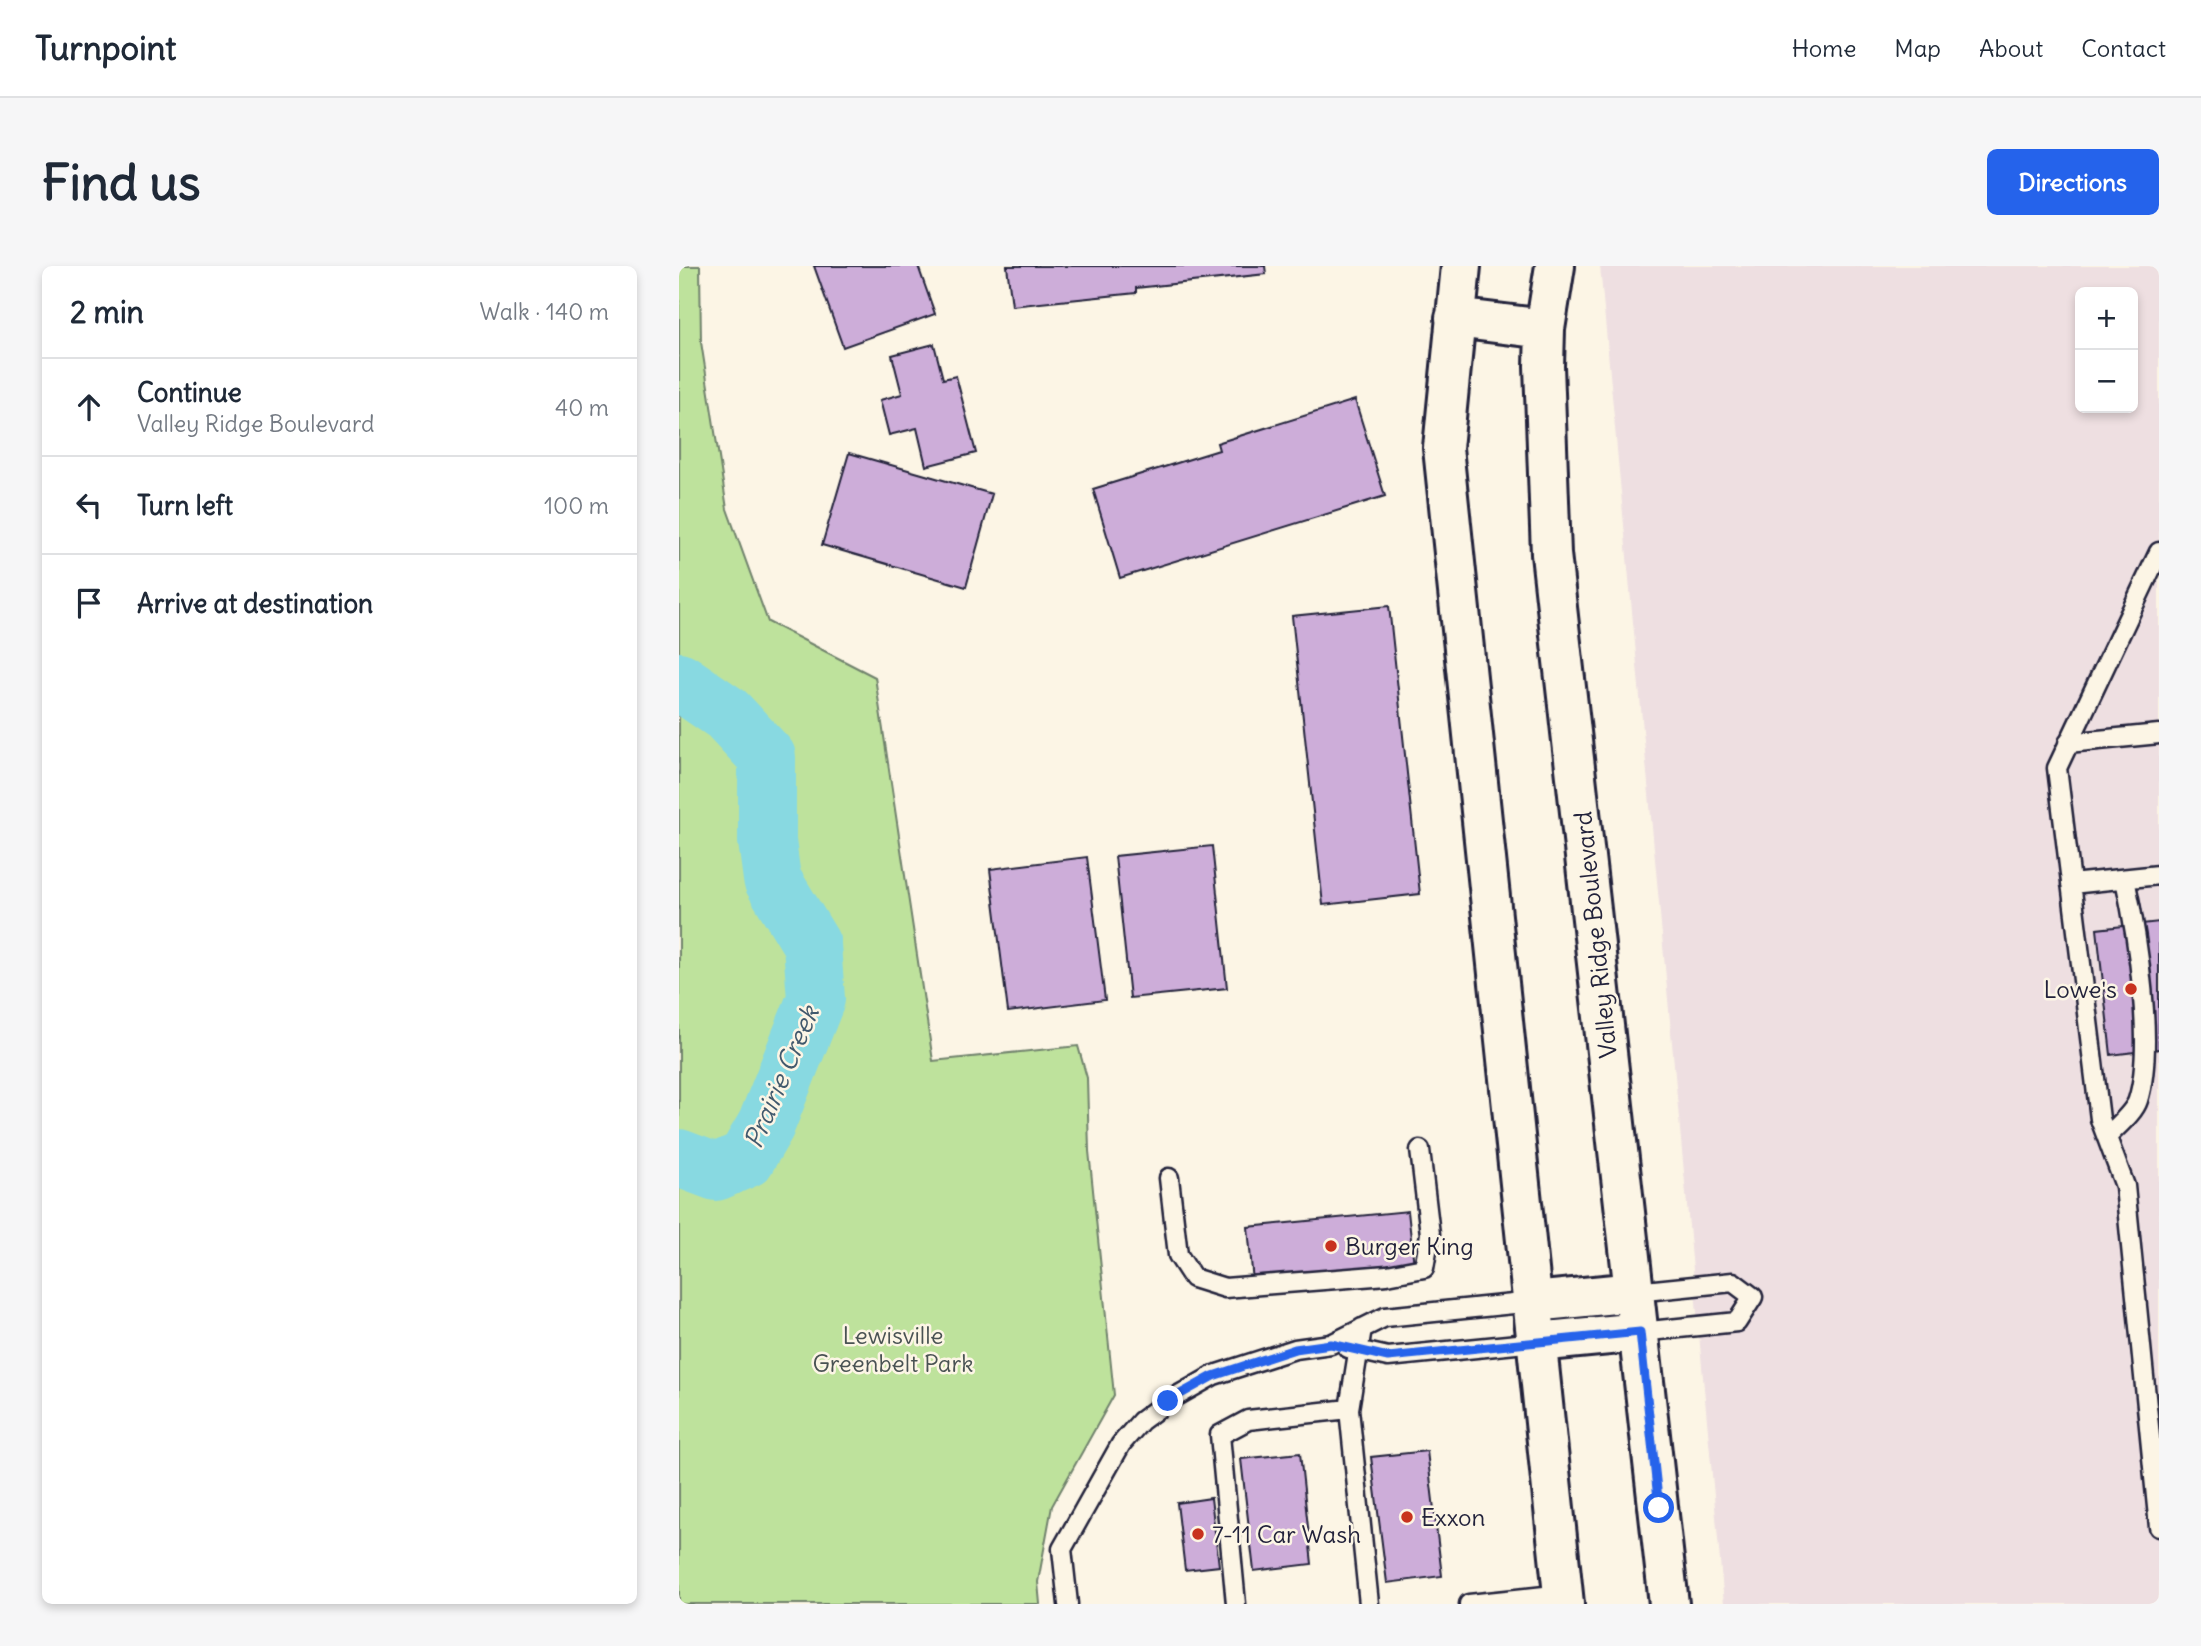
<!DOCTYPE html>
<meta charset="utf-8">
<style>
body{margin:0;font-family:Delius,sans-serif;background:#f6f6f7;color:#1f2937}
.controls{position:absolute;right:21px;top:21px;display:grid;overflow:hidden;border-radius:10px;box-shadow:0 4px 10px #0003}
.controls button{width:63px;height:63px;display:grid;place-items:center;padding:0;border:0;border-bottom:2px solid #e0e1e3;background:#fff;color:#1f2937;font:35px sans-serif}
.stop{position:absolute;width:21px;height:21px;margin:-16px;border:5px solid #2563eb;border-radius:50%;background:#fff}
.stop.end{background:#2563eb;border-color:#fff;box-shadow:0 2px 7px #0008}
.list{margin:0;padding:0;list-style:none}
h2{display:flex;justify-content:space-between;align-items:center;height:91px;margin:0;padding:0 28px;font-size:30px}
h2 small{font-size:23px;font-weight:400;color:#747a83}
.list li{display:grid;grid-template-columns:46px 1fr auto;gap:21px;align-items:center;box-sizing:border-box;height:98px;padding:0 28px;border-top:2px solid #e0e1e3}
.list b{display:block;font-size:26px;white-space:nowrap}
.list p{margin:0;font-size:23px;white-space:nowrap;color:#747a83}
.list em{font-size:23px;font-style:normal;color:#747a83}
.icon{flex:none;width:38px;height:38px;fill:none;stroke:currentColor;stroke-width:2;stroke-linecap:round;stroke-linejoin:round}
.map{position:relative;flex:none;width:1480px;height:1338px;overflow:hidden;border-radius:10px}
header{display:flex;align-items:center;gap:42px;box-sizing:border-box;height:98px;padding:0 35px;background:#fff;border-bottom:2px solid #e0e1e3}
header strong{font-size:33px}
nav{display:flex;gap:38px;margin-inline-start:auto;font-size:24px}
.intro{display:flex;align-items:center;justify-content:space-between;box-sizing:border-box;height:168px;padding:0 42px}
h1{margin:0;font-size:49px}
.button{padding:18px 32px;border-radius:10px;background:#2563eb;color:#fff;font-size:24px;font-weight:700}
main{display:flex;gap:42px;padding:0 42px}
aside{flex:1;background:#fff;border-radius:10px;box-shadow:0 4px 10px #0003}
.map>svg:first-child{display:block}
.built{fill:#eedfe1;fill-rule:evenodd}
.green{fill:#bee29c;stroke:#70826c;stroke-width:2}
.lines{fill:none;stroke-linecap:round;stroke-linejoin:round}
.river{stroke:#88d9e1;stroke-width:58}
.building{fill:#cdadd9;stroke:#22223b;stroke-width:2}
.service-casing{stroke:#22223b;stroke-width:23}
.secondary-casing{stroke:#22223b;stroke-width:44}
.service{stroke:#fcf5e5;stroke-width:18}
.secondary{stroke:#fcf5e5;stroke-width:38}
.route{stroke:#2563eb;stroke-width:9}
.poi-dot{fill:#c8321e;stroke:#fcf5e5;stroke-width:2.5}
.labels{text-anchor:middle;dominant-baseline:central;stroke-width:5;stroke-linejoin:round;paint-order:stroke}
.street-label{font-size:24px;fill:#22223b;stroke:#fcf5e5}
.poi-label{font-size:24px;fill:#22223b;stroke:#fcf5e5;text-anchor:start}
.park-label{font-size:24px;fill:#495253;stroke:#fcf5e5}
.water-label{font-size:26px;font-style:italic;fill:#41596d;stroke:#fcf5e5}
</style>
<header>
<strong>Turnpoint</strong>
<nav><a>Home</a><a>Map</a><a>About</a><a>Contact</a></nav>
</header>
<div class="intro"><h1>Find us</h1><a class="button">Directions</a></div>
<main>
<aside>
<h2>2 min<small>Walk · 140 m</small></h2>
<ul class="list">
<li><svg class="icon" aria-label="ahead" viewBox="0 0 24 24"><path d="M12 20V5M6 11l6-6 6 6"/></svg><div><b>Continue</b><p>Valley Ridge Boulevard</p></div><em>40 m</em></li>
<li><svg class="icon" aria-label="left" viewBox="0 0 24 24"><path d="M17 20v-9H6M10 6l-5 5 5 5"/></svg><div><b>Turn left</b></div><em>100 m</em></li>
<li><svg class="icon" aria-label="arrive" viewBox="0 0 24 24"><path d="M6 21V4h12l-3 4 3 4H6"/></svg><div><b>Arrive at destination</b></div></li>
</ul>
</aside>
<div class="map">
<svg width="1480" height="1338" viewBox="0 0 1480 1338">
<rect width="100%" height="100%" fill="#fcf5e5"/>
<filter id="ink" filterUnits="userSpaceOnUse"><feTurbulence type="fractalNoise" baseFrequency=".0143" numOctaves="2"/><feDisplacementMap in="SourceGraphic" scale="14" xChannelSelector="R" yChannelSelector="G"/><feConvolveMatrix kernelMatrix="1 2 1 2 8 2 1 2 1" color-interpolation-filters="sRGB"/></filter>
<g filter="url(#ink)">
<!-- built -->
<path class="built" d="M921,0H1480V1338H1045ZM1401,26H1454V142H1401Z"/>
<!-- green -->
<path class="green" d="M0,0H21L22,76L48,243L89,356L196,411L254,795L399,780L408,812L410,885L435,1129L373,1240L359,1316L361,1338H0Z"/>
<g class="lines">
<!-- river -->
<path class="river" d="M0,415L48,448L88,491V575L93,613L133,679L137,733L87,859L67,893L37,906L0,892"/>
</g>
<!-- building -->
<path class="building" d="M135,0H239L256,48L164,81Z
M328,0H586L587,8L457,22V27L333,40Z
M255,78L264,113L277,110L297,187L247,200L238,162L210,169L201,134L223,128L213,89Z
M676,134L706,230L441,312L414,223L540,184L538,177Z
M170,187L313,228L287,321L143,279Z
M710,340L741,628L644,639L613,350Z
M533,580L548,722L451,732L436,590Z
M408,591L426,734L329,746L311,603Z
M1480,656V783L1432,789L1418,663Z
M729,945L735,1000L574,1016L569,961Z
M748,1185L763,1310L708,1317L692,1191Z
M621,1187L633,1298L575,1305L562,1193Z
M532,1232L540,1300L506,1304L498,1237Z"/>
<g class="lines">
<!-- service casing -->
<g class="service-casing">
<path id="service" d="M1480,286L1378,502L1421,853L1446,920L1480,1261
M1389,477L1480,468
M1392,618L1480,609
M1428,871C1437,861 1455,847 1459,834C1476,780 1458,669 1446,613
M490,912L499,989L514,1012L546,1022L708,1009L745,1002L751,968L741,884
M956,1026L1054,1016L1074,1031L1058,1056L961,1066
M683,1062L670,1143L690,1338
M669,1082L709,1091L858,1076
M389,1338L383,1283L442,1178L462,1155L489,1135L535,1109L616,1083L652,1078L706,1051L854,1036
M557,1338L541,1169L569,1154L670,1143
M790,1338L884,1328"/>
</g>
<!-- secondary casing -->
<g class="secondary-casing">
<path id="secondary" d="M782,0L764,182L885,1338
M876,0L866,63L865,100L872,288L990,1338
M776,52L866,63
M854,1036L956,1026
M858,1076L961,1066"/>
</g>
<!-- service -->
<use href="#service" class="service"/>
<!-- secondary -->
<use href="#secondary" class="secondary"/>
</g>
</g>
<g class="lines" filter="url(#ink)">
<!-- route -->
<path class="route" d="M489,1135L534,1110L616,1083L652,1078L709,1091L961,1066L980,1242"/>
</g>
<!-- markers -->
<g class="poi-dot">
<circle cx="1452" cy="723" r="7"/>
<circle cx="652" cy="980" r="7"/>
<circle cx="728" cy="1251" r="7"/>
<circle cx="519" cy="1268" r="7"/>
</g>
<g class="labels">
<!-- street labels -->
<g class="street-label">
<text transform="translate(916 669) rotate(-96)">Valley Ridge Boulevard</text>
</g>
<!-- poi labels -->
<g class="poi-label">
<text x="1438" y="723" text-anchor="end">Lowe's</text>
<text x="666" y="980">Burger King</text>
<text x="742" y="1251">Exxon</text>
<text x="533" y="1268">7-11 Car Wash</text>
</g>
<!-- park labels -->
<g class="park-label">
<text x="214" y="1069">Lewisville<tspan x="214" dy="28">Greenbelt Park</tspan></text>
</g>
<!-- water labels -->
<g class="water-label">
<text transform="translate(102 811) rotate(-67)">Prairie Creek</text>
</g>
</g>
</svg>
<div class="controls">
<button>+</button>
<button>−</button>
</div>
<div class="stop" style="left:980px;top:1242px"></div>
<div class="stop end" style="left:489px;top:1135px"></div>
</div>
</main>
